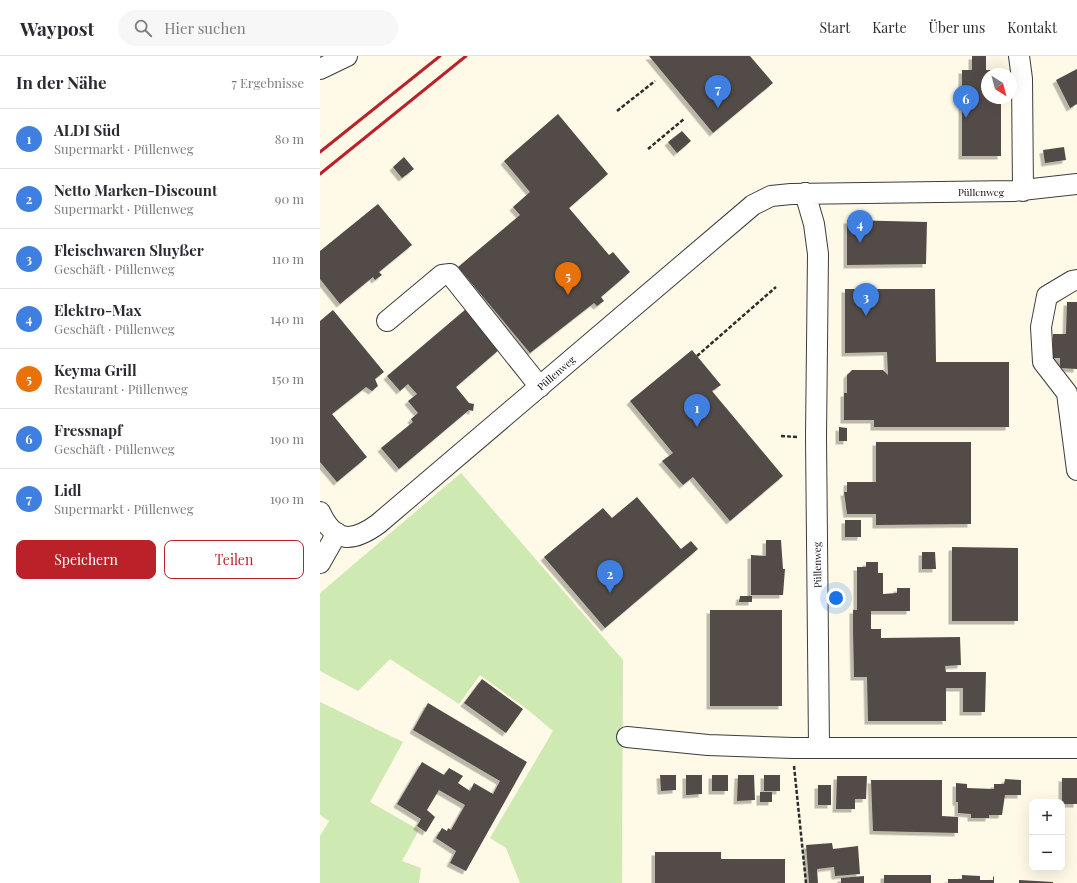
<!DOCTYPE html>
<html lang="de">
<meta charset="utf-8">
<style>
body{margin:0;font-family:"Playfair Display",serif;background:#f7f7f7;color:#2b2b33}
.controls{position:absolute;right:12px;bottom:12px;display:grid;overflow:hidden;border-radius:8px;box-shadow:0 4px 16px #0002}
.controls button{width:36px;height:36px;display:grid;place-items:center;padding:0;border:0;border-bottom:1px solid #e1e1e2;background:#fff;color:#2b2b33;font:20px sans-serif}
.compass{position:absolute;left:661px;top:12px;width:36px;height:36px;border-radius:50%;background:#fff;box-shadow:0 4px 16px #0002;rotate:144deg}
.you{position:absolute;left:516px;top:542px;width:14px;height:14px;margin:-10px;border:3px solid #fff;border-radius:50%;background:#1a73e8;box-shadow:0 0 0 6px #1a73e833}
.badge{display:grid;place-items:center;width:26px;height:26px;border-radius:50%;background:#bb2129;color:#fff;font-size:13px;font-weight:700}
.pin{position:absolute;translate:-50% -33px;filter:drop-shadow(0 1px 2px #0008)}
.pin::after{content:'';position:absolute;top:21px;width:14px;height:12px;background:inherit;clip-path:polygon(0 0,100% 0,50% 100%)}
.list{margin:0;padding:0;list-style:none}
h2{display:flex;justify-content:space-between;align-items:center;height:52px;margin:0;padding:0 16px;font-size:17px}
h2 small{font-size:13px;font-weight:400;color:#7c7c81}
.list li{display:grid;grid-template-columns:26px 1fr auto;gap:12px;align-items:center;box-sizing:border-box;height:60px;padding:0 16px;border-top:1px solid #e1e1e2}
.list b{display:block;font-size:15px;white-space:nowrap}
.list p{margin:0;font-size:13px;white-space:nowrap;color:#7c7c81}
.list em{font-size:13px;font-style:normal;color:#7c7c81}
.actions{display:flex;gap:8px;padding:12px 16px}
.actions a{flex:1;padding:9px 0;border:1px solid #bb2129;border-radius:8px;text-align:center;font-size:14px;color:#bb2129}
.actions .main{background:#bb2129;color:#fff}
.icon{flex:none;width:22px;height:22px;fill:none;stroke:currentColor;stroke-width:2;stroke-linecap:round;stroke-linejoin:round}
.map{position:relative;flex:none;width:757px;height:827px;overflow:hidden}
header{display:flex;align-items:center;gap:24px;box-sizing:border-box;height:56px;padding:0 20px;background:#fff;border-bottom:1px solid #e1e1e2}
header strong{font-size:19px}
nav{display:flex;gap:22px;margin-inline-start:auto;font-size:14px}
.search{width:280px;height:36px;background:#f7f7f7;display:flex;align-items:center;gap:10px;box-sizing:border-box;padding:0 14px;border-radius:22px;color:#7c7c81;font-size:15px}
main{display:flex}
aside{flex:1;background:#fff}
.map>svg:first-child{display:block}
.green{fill:#cee9b1}
.building{fill:#524b46;filter:url(#shadow)}
.lines{fill:none;stroke-linecap:round;stroke-linejoin:round}
.minor-casing{stroke:#3d3d3d;stroke-width:22}
.path{stroke:#2c2c2c;stroke-width:2.5;stroke-dasharray:4 2;stroke-linecap:butt}
.minor{stroke:#fff;stroke-width:20}
.rail{stroke:#bb2129;stroke-width:3}
.labels{text-anchor:middle;dominant-baseline:central;stroke-width:4;stroke-linejoin:round;paint-order:stroke}
.street-label{font-size:10px;fill:#0a0a0a;stroke:#fff}
</style>
<header>
<strong>Waypost</strong>
<div class="search"><svg class="icon" aria-label="search" viewBox="0 0 24 24"><circle cx="10" cy="10" r="6"/><path d="M15 15l6 6"/></svg>Hier suchen</div>
<nav><a>Start</a><a>Karte</a><a>Über uns</a><a>Kontakt</a></nav>
</header>
<main>
<aside>
<h2>In der Nähe<small>7 Ergebnisse</small></h2>
<ul class="list">
<li><span class="badge" style="background:#3f7fe0">1</span><div><b>ALDI Süd</b><p>Supermarkt · Püllenweg</p></div><em>80 m</em></li>
<li><span class="badge" style="background:#3f7fe0">2</span><div><b>Netto Marken-Discount</b><p>Supermarkt · Püllenweg</p></div><em>90 m</em></li>
<li><span class="badge" style="background:#3f7fe0">3</span><div><b>Fleischwaren Sluyßer</b><p>Geschäft · Püllenweg</p></div><em>110 m</em></li>
<li><span class="badge" style="background:#3f7fe0">4</span><div><b>Elektro-Max</b><p>Geschäft · Püllenweg</p></div><em>140 m</em></li>
<li><span class="badge" style="background:#e8710a">5</span><div><b>Keyma Grill</b><p>Restaurant · Püllenweg</p></div><em>150 m</em></li>
<li><span class="badge" style="background:#3f7fe0">6</span><div><b>Fressnapf</b><p>Geschäft · Püllenweg</p></div><em>190 m</em></li>
<li><span class="badge" style="background:#3f7fe0">7</span><div><b>Lidl</b><p>Supermarkt · Püllenweg</p></div><em>190 m</em></li>
</ul>
<div class="actions"><a class="main">Speichern</a><a>Teilen</a></div>
</aside>
<div class="map">
<svg width="757" height="827" viewBox="0 0 757 827">
<defs>
<filter id="shadow"><feDropShadow dx="-3.5" dy="3.5" stdDeviation="0" flood-color="#0004"/></filter>
</defs>
<rect width="100%" height="100%" fill="#fffae7"/>
<!-- green -->
<path class="green" d="M141,417L303,604L302,827H200L186,792L170,782L233,675L208,654L160,619L139,648L70,603L38,635L0,615V537Z
M0,646L83,686L50,746L99,774L82,805L101,812L99,827H0V780L9,765L0,759Z"/>
<!-- building -->
<path class="building" d="M329,0H430L453,27L393,77Z
M652,0H666V14H681V18H667V42H681V100H642V14H652Z
M757,13V48L750,52L736,24Z
M238,58L288,118L249,152L289,199L293,196L310,216L281,241L284,245L277,250L274,247L210,297L138,211L200,159L193,151L210,136L184,105Z
M362,75L371,85L357,97L348,86Z
M744,91L746,104L725,107L723,94Z
M84,101L94,113L82,122L73,111Z
M58,148L92,189L59,216L62,219L55,224L53,221L20,248L0,223V195Z
M527,164L607,166L606,208L527,209Z
M525,233H615L616,306H689V371H554V364H524V337H527V319L532,314H563L568,319L567,296L525,297Z
M747,246H757V313L740,312V302H733V278H746Z
M146,253L180,293L136,331L149,347L154,348L153,355L149,354L79,413L61,392L93,366L91,363L98,357L88,345L97,338L88,328L80,335L67,320Z
M13,254L64,316L55,323L58,330L52,335L46,331L12,358L47,401L17,426L0,406V265Z
M372,294L401,329L392,335L463,420L410,465L373,421L363,429L342,405L353,397L310,345Z
M519,371L527,372V385H519Z
M556,386H651V468L556,469V458H527L524,436H527V426H556Z
M317,441L361,493L371,485L378,493L285,572L224,501L283,452L292,462Z
M525,464H541V481H525Z
M446,484H461L463,513H465L463,539H431V499L446,500Z
M632,491L698,492V565H632Z
M602,496H615L616,513H602Z
M546,506H558V517H563V538L577,537V532H590V555H551V573H561V582L640,581L641,609L625,610L626,616H666L665,656H643V632H626V665H548L547,621H534L533,573V554H537V511H546Z
M420,540H432V546H419Z
M390,554H462V650H390Z
M162,623L203,653L186,677L144,647Z
M108,647L207,706L146,815L130,807L136,795L116,782L122,772L127,775L128,772L131,774L145,749L119,734L107,754L115,761L106,776L97,770L101,763L77,748L102,706L124,719L129,712L143,720L138,727L150,735L154,727L173,738L180,725L93,674Z
M340,719H356V734L341,735Z
M366,719H382V738L366,739Z
M392,719H408V735H392Z
M418,719H434L435,744L417,745Z
M444,719H460V735H444Z
M517,720H547L546,743H535V753H516Z
M742,722H757V748H742Z
M685,723L701,724V739H685L682,759H669V762H651V758L638,757V746H636V727L647,728V732L674,733V728H684Z
M551,724H622V760L638,761V777L553,775Z
M498,729H511V749H498Z
M440,736H452V746H440Z
M512,787L513,793L538,790L540,818L515,820L514,811L497,813L498,827H489L486,789Z
M335,796H401V803H465V827H335Z
M564,819H611V827H564Z
M642,819L660,820V824H673V820L674,821V827H628V823H642Z
M544,820V827H521V822Z
M699,824L733,826V827H699Z"/>
<g class="lines">
<!-- minor casing -->
<g class="minor-casing">
<path id="minor" d="M699,0L702,23L703,135
M0,13L27,0
M485,137L494,168L498,198L496,381L499,691
M757,224L752,225L727,240L721,271L723,306L747,337L757,414
M67,265L122,219L130,218L220,331
M0,456C15,488 33,486 58,468L433,149L451,140L471,138L694,135L757,128
M0,507L17,477
M307,681L388,689L473,692H757"/>
</g>
<!-- path -->
<path class="path" d="M297,55L335,25
M328,93L364,63
M377,300L456,231
M461,380L477,381
M474,710L486,827"/>
<!-- minor -->
<use href="#minor" class="minor"/>
<!-- rail -->
<path class="rail" d="M0,96L120,0
M0,118L146,0"/>
</g>
<g class="labels">
<!-- street labels -->
<g class="street-label">
<text x="661" y="136">Püllenweg</text>
<text transform="translate(236 317) rotate(-41)">Püllenweg</text>
<text transform="translate(497 509) rotate(-91)">Püllenweg</text>
</g>
</g>
</svg>
<div class="controls">
<button>+</button>
<button>−</button>
</div>
<svg class="compass" viewBox="-18 -18 36 36"><path d="M0-13l5 13h-10z" fill="#e53935"/><path d="M0 13l5-13h-10z" fill="#7c7c81"/></svg>
<div class="you"></div>
<div class="pin badge" style="left:377px;top:371px;background:#3f7fe0">1</div>
<div class="pin badge" style="left:290px;top:537px;background:#3f7fe0">2</div>
<div class="pin badge" style="left:546px;top:260px;background:#3f7fe0">3</div>
<div class="pin badge" style="left:540px;top:187px;background:#3f7fe0">4</div>
<div class="pin badge" style="left:248px;top:239px;background:#e8710a">5</div>
<div class="pin badge" style="left:646px;top:62px;background:#3f7fe0">6</div>
<div class="pin badge" style="left:398px;top:52px;background:#3f7fe0">7</div>
</div>
</main>
